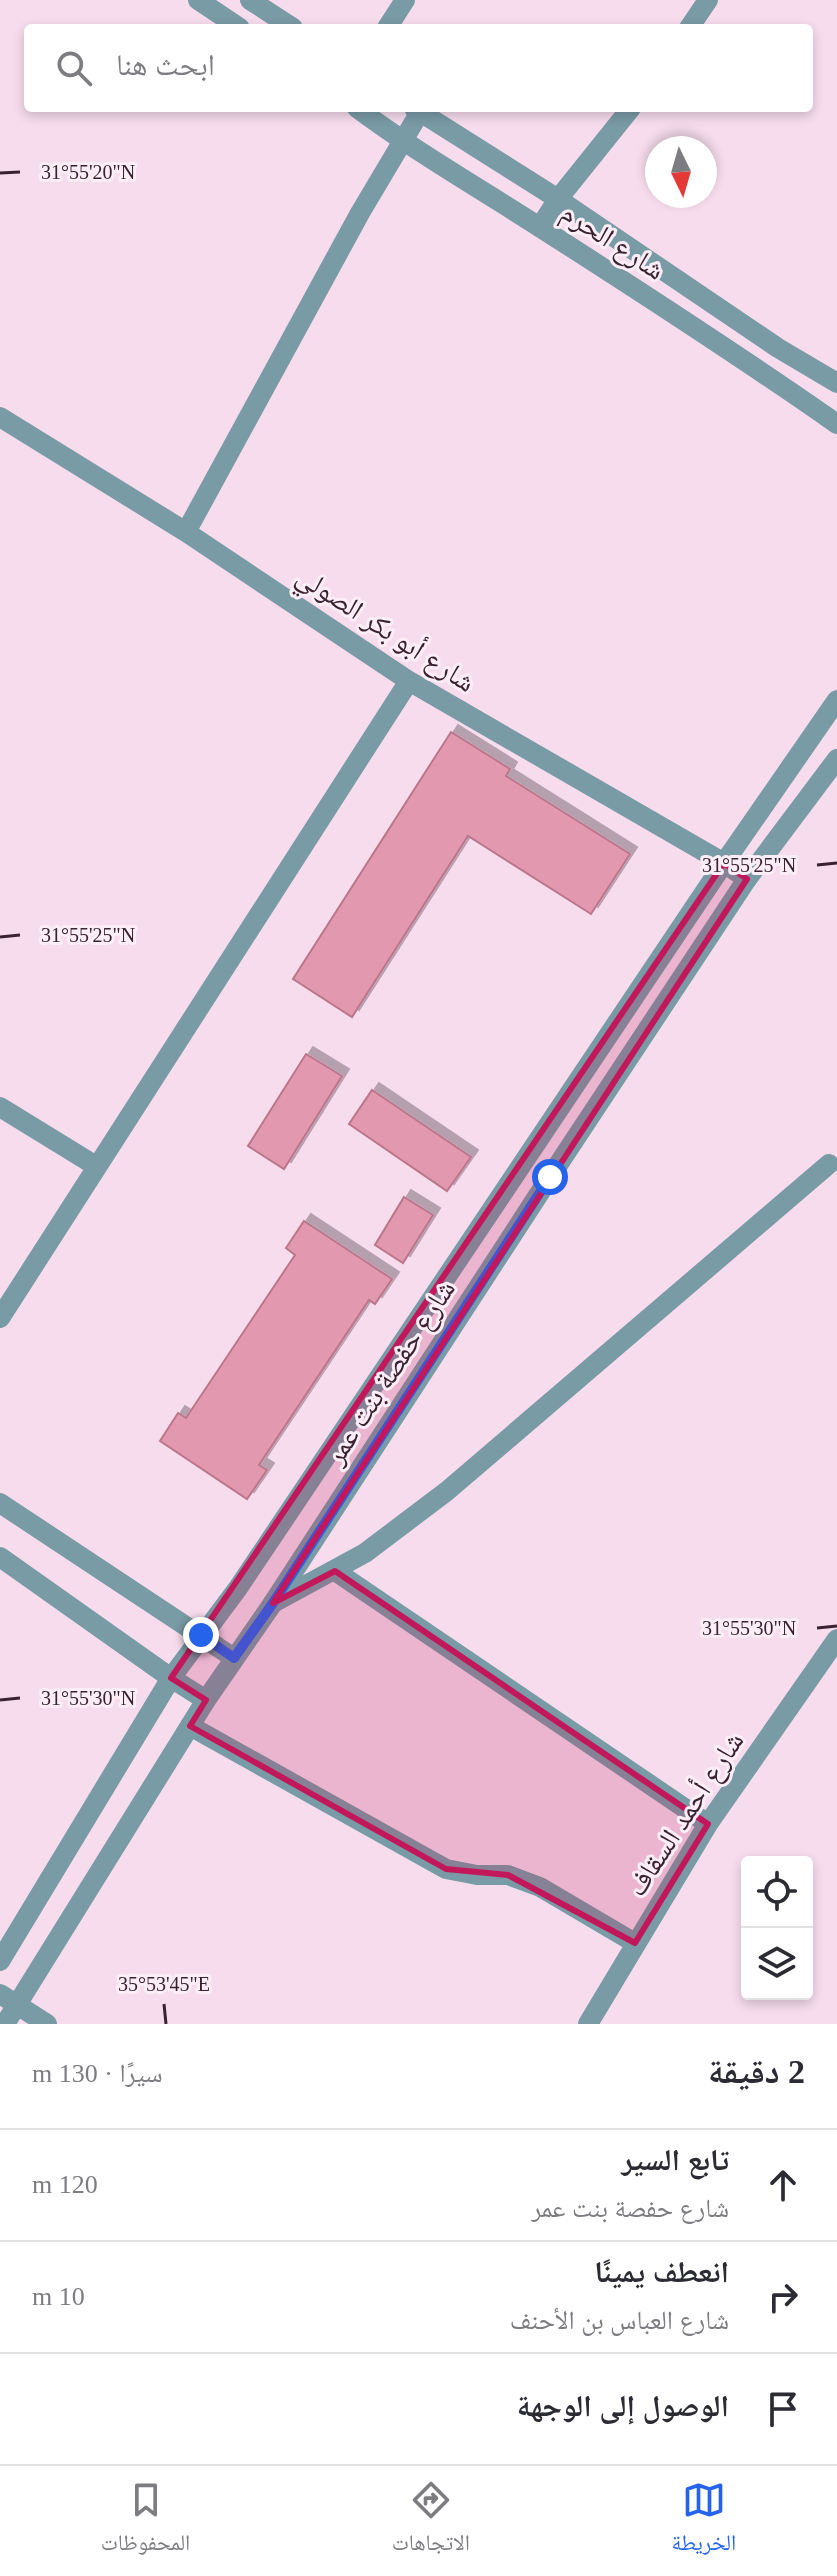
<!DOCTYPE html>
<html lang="ar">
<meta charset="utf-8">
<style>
body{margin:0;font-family:"Times New Roman","Noto Naskh Arabic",serif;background:#f7f7f7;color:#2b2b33;direction:rtl}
.controls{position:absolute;right:24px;bottom:24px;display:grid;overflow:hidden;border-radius:8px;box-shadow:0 4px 12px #0003}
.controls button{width:72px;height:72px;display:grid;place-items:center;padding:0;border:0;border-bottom:2px solid #e1e1e2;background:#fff;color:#2b2b33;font:40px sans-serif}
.compass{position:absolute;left:645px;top:136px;width:72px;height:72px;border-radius:50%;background:#fff;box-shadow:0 4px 12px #0003;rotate:175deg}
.stop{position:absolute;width:24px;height:24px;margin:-18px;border:6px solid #2563eb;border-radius:50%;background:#fff}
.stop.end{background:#2563eb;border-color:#fff;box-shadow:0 2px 8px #0008}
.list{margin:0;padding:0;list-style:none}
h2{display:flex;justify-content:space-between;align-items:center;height:104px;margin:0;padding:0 32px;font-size:34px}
h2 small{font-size:26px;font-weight:400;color:#7c7c81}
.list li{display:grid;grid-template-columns:52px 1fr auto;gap:24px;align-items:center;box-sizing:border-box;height:112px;padding:0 32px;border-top:2px solid #e1e1e2}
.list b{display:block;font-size:30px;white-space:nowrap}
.list p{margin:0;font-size:26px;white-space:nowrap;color:#7c7c81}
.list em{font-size:26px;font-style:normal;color:#7c7c81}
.icon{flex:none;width:44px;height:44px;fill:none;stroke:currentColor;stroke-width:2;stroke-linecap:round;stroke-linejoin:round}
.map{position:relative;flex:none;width:837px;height:2024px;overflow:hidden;direction:ltr}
.search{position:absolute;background:#fff;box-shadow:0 4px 12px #0003;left:24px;right:24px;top:24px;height:88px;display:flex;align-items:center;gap:20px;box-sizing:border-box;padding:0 28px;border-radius:8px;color:#7c7c81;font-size:30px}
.sheet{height:440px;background:#fff}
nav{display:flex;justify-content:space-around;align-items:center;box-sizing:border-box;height:112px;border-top:2px solid #e1e1e2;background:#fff;font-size:22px;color:#7c7c81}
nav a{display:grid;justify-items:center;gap:4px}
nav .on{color:#2563eb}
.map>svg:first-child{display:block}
.building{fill:#e299b0;stroke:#bc768c;stroke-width:2;filter:url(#shadow)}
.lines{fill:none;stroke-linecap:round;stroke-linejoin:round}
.minor{stroke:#799ba6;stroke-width:20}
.tertiary{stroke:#799ba6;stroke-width:20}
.route{stroke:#2563eb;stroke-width:10}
.marked{fill:#c2185b;fill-opacity:0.2;stroke:#c2185b;stroke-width:6;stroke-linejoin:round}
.ticks{fill:none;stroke:#3b2233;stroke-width:3}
.labels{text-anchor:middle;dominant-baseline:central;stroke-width:6;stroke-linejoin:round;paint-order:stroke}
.street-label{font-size:28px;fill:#3b2233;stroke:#fbeef6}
.ticks-label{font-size:20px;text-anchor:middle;fill:#3b2233;stroke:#fbeef6;stroke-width:6;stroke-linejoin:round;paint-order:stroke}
</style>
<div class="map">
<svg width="837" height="2024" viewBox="0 0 837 2024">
<defs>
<filter id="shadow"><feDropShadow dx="7" dy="-7" stdDeviation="0" flood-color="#0004"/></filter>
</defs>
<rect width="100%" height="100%" fill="#f7dced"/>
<!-- building -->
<path class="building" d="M451,732L510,769L506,776L630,854L591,914L468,836L352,1017L293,979Z
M306,1054L342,1076L284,1169L248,1146Z
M372,1090L471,1157L447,1191L349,1124Z
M404,1197L433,1215L403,1263L375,1245Z
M304,1221L392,1279L375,1304L369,1300L259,1465L267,1470L247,1499L160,1441L178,1413L186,1418L295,1255L286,1248Z"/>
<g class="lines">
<!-- minor -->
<path class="minor" d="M387,28L405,0
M689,28L708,0
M540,227L558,199L631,108
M0,417L186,532L409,681L724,863L747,879
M186,532L360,213L420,112
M0,1107L96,1166
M0,1318L409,681
M335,1571L708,1824
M273,1603L365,1553L447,1491L829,1164
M190,1726L446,1869L477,1875H508L540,1887L635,1943
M0,1994L47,2024
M588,2024L708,1824L837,1639"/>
<!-- tertiary -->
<path class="tertiary" d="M198,0L240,28
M250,0L293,28
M357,108C416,152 479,188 541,228C641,292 740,356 837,424
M414,108L558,199L778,348L837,383
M0,1503L234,1658
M0,1557L171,1678L206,1700
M0,1961L171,1678L238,1588L724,863L837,700
M5,2024L206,1700L273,1603L550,1177L747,879L837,759"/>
</g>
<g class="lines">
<!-- route -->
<path class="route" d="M201,1635L234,1658L273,1603L550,1177"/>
</g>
<!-- marked area -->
<path class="marked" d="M724,863L747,879L273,1603L335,1571L708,1824L635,1943L508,1875L446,1869L190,1726L206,1700L171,1678Z"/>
<!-- ticks -->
<path class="ticks" d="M0,173L20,172M817,865L837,863M0,937L20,935M817,1628L837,1626M0,1700L20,1698M164,2004L166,2024"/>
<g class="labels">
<!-- street labels -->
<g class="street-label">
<text transform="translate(613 241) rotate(33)">شارع الحرم</text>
<text transform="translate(386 629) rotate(33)">شارع أبو بكر الصولي</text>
<text transform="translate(390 1372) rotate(-57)">شارع حفصة بنت عمر</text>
<text transform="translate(685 1814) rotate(-57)">شارع أحمد السقاف</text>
</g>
</g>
<g class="ticks-label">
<text x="88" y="179">31°55'20"N</text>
<text x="749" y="872">31°55'25"N</text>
<text x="88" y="942">31°55'25"N</text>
<text x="749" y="1635">31°55'30"N</text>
<text x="88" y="1705">31°55'30"N</text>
<text x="164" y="1991">35°53'45"E</text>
</g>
</svg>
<div class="controls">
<button><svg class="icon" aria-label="locate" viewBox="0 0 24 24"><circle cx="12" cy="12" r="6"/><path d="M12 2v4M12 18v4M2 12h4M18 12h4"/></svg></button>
<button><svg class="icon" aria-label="layers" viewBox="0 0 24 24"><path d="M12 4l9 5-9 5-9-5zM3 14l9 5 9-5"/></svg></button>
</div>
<svg class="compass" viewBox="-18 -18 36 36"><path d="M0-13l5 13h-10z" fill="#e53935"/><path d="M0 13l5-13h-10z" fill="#7c7c81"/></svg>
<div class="stop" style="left:550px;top:1177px"></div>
<div class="stop end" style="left:201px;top:1635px"></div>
<div class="search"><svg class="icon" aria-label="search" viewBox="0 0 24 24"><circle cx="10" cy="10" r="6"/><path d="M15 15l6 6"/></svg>ابحث هنا</div>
</div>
<section class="sheet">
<h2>2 دقيقة<small>سيرًا · 130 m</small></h2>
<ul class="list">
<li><svg class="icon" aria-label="ahead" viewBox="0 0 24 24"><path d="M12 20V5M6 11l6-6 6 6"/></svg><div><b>تابع السير</b><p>شارع حفصة بنت عمر</p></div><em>120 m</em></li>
<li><svg class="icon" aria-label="right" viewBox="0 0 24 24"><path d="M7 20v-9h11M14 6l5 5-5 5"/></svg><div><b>انعطف يمينًا</b><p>شارع العباس بن الأحنف</p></div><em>10 m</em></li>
<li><svg class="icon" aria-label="arrive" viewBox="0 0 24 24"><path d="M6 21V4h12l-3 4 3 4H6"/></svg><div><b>الوصول إلى الوجهة</b></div></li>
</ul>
</section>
<nav>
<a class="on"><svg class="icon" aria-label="map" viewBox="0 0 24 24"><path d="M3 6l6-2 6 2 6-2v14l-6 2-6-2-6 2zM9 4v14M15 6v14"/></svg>الخريطة</a>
<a><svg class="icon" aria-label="directions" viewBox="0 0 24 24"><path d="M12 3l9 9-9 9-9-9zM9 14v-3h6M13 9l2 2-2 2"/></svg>الاتجاهات</a>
<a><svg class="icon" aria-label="saved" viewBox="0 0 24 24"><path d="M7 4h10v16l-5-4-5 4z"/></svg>المحفوظات</a>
</nav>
